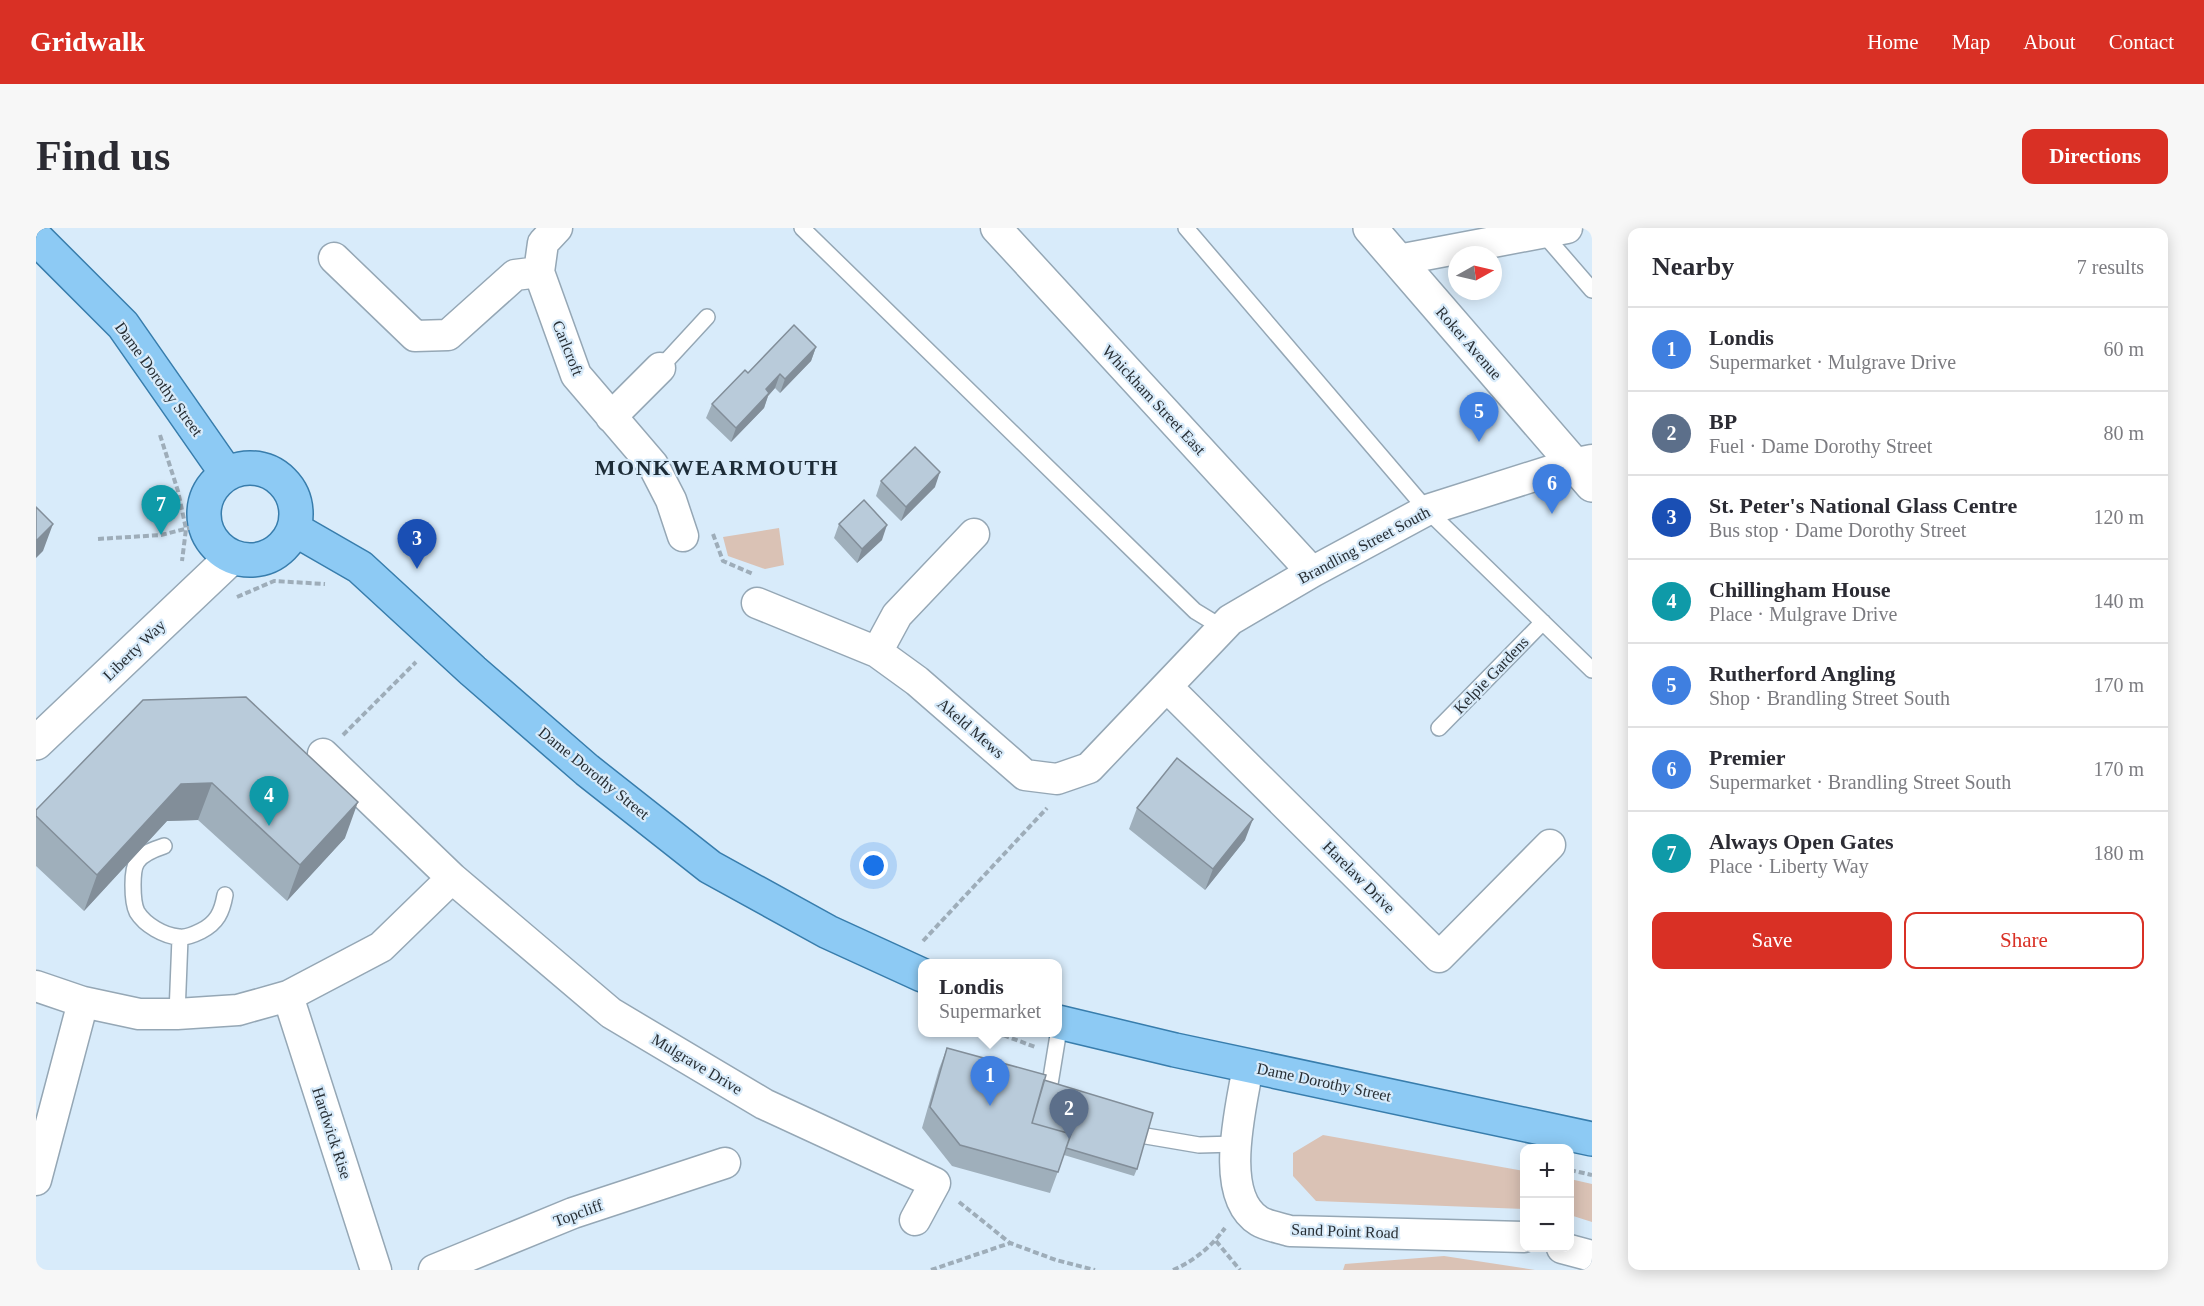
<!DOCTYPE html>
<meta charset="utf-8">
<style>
body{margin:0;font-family:Georgia,serif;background:#f7f7f7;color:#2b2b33}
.controls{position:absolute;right:18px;bottom:18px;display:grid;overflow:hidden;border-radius:12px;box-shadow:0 3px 15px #0003}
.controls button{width:54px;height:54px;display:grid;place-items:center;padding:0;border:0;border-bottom:2px solid #e1e1e2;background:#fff;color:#2b2b33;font:30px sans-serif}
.compass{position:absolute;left:1412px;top:18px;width:54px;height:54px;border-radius:50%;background:#fff;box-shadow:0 3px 15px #0003;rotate:82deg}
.you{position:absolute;left:838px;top:638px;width:21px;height:21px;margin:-15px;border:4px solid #fff;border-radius:50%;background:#1a73e8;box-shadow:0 0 0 9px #1a73e833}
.badge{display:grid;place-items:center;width:39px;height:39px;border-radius:50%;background:#d93025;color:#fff;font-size:20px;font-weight:700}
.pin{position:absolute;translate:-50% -50px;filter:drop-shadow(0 2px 3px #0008)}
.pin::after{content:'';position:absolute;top:32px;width:21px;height:18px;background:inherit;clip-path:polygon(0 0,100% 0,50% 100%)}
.popup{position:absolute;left:882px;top:731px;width:144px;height:78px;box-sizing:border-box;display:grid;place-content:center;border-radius:12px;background:#fff;filter:drop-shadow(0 2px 4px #0005);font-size:20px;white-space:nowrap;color:#7c7c81}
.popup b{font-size:22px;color:#2b2b33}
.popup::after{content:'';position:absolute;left:50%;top:100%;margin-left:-12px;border:12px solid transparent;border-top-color:#fff}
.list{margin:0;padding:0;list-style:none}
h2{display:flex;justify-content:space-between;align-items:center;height:78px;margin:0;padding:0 24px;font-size:26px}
h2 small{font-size:20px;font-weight:400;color:#7c7c81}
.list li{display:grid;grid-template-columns:39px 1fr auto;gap:18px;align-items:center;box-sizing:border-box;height:84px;padding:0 24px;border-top:2px solid #e1e1e2}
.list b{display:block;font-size:22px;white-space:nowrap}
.list p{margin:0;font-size:20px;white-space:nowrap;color:#7c7c81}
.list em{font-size:20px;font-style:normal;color:#7c7c81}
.actions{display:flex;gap:12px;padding:18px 24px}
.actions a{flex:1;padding:14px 0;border:2px solid #d93025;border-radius:12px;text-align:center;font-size:21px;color:#d93025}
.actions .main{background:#d93025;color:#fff}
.map{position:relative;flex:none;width:1556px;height:1042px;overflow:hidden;border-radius:12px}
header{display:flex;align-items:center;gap:36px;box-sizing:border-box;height:84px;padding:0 30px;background:#d93025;color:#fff}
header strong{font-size:28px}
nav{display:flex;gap:33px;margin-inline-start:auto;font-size:21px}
.intro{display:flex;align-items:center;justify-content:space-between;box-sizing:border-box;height:144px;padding:0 36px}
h1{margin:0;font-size:42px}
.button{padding:15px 27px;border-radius:12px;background:#d93025;color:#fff;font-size:21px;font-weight:700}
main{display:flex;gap:36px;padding:0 36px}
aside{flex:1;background:#fff;border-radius:12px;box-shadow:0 3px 15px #0003}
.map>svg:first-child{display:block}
.green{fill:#dac2b5}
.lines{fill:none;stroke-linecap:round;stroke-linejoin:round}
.service-casing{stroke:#95a7b5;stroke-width:18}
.minor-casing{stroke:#95a7b5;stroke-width:33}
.tertiary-casing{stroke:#95a7b5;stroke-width:36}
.primary-casing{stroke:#387dac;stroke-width:36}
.path{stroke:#9eadb9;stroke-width:4;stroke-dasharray:6 3;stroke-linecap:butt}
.service{stroke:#fff;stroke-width:15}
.minor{stroke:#fff;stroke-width:30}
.tertiary{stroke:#fff;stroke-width:33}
.primary{stroke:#8dcaf4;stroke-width:33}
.wall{fill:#9fafbb}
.shaded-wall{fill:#828e99}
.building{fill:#b9cbda;stroke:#828e99;stroke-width:1.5}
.labels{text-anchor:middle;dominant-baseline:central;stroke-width:4.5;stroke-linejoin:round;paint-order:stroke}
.street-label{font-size:16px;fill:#282f35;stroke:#d8ebfa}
.district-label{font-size:22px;font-weight:bold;letter-spacing:1.5px;fill:#1d2c37;stroke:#d8ebfa}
</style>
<header>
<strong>Gridwalk</strong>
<nav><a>Home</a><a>Map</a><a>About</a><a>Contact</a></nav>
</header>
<div class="intro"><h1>Find us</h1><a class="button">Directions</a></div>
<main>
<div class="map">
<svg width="1556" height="1042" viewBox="0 0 1556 1042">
<rect width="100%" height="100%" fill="#d8ebfa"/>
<!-- green -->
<path class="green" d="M743,300L748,337L729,341L692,328L687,309Z
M1287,907L1488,943V981L1280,973L1257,948V925Z
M1534,951L1556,956V994L1534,987Z
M1408,1028L1499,1042H1307L1309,1036Z"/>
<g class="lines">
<!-- service casing -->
<g class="service-casing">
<path id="service" d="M766,0L1159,383L1187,400
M1150,0L1391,282L1556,442
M1505,3L1556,62
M624,140L671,89
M1403,500L1507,394
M128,618C119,621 107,625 101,634C97,640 97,650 97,657C97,665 97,676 101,684C109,697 128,708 143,709C150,710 159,706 165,703C181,695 186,684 189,667
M141,786L144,710
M1013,862L1024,795
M1110,908L1163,917L1200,916"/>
</g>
<!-- minor casing -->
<g class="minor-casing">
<path id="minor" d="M521,0L507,15L503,44L540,147L617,237L635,272L647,308
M960,0L1276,344
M298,30L379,108L412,107L479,47L503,44
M1362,32L1531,0
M575,189L624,140
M721,375L841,424L881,453L989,547L1021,551L1053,540L1194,392L1276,344L1391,282L1536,236L1556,232
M841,424L861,387L938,306
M1131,459L1403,729L1514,617
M287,526L416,650
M0,758L47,774L103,786H141L202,782L252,768L345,719L416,650L575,785L728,876L899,955L879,992
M252,768L340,1042
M1212,838C1206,877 1181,967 1223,993C1231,998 1245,1000 1254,1003L1488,1009
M0,952L47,774
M1526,1020L1556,1028
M398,1042L537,985L689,935"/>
</g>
<!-- tertiary casing -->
<g class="tertiary-casing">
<path id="tertiary" d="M1334,0L1556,257
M0,515L196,329"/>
</g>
<!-- primary casing -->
<g class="primary-casing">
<path id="primary" d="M0,10L87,97L191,246
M168 286a46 46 0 1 1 92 0a46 46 0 1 1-92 0Z
M258,301L324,339L437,443L551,542L674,639L792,704L886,747
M1022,794L1139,822L1556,911"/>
</g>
<!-- path -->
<path class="path" d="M124,207L142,263L150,301L146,333
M677,306L687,333L717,346
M62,311L125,307L169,296
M201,369L238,353L289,356
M307,507L380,434
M887,713L1011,580
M959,804L999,819
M1534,942L1556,947
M923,974L974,1015L1020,1032L1059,1042
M1180,1013L1204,1042
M895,1042L974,1015
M1137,1042C1158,1033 1175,1019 1189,1000"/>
<!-- service -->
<use href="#service" class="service"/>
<!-- minor -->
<use href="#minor" class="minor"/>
<!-- tertiary -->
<use href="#tertiary" class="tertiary"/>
<!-- primary -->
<use href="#primary" class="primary"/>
</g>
<!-- wall -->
<path class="wall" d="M780,119L775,133L744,165L739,160L732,168L728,180L695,214L670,190L676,176L712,145Z
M845,253L899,259L865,293L840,268Z
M803,296L846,312L821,335L798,310Z
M107,472L309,610L251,673L162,592L131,593L48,683L0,638V582Z
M1101,580L1209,612L1169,662L1093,601Z
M911,820L1008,852L1101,941L1098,948L1028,927L1014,965L916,938L886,900L903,841Z"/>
<!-- shaded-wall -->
<path class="shaded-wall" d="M780,119L775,133L744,165L749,151Z
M744,146L739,160L732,168L728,180L695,214L700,200L730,161Z
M904,244L899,259L865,293L870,279Z
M17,296L7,323L0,330V313Z
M851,297L846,312L821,335L826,321Z
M176,555L162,592L131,593L48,683L61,647L145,556Z
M322,574L309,610L251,673L264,637Z
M1217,591L1209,612L1169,662L1177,641Z"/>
<!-- building -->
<path class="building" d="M758,97L780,119L749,151L744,146L730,161L733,165L700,200L676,176L709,142L712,145Z
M879,219L904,244L870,279L845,253Z
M828,272L851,297L826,321L803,296Z
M0,279L17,296L0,313Z
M210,469L322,574L264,637L176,555L145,556L61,647L0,588V582L107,472Z
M1141,530L1217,591L1177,641L1101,580Z
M911,820L1010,847L996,895L1035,906L1022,944L924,917L894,879Z
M1008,852L1117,885L1101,941L1030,920L1035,906L996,895Z"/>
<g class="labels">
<!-- street labels -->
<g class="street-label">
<text transform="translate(1433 115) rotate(49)">Roker Avenue</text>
<text transform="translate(532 120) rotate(68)">Carlcroft</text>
<text transform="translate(123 151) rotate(54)">Dame Dorothy Street</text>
<text transform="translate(1118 172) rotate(47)">Whickham Street East</text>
<text transform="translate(1328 317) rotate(-28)">Brandling Street South</text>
<text transform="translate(98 422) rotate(-44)">Liberty Way</text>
<text transform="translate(1455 447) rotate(-46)">Kelpie Gardens</text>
<text transform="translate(935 500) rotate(41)">Akeld Mews</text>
<text transform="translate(558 545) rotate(39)">Dame Dorothy Street</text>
<text transform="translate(1323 649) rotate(45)">Harelaw Drive</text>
<text transform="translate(661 836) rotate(31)">Mulgrave Drive</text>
<text transform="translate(1288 854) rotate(12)">Dame Dorothy Street</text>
<text transform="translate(296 905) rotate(72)">Hardwick Rise</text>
<text transform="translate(542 985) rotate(-20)">Topcliff</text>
<text transform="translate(1309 1003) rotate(2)">Sand Point Road</text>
</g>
<!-- district labels -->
<g class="district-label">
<text x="681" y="239">MONKWEARMOUTH</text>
</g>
</g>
</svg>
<div class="controls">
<button>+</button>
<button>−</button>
</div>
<svg class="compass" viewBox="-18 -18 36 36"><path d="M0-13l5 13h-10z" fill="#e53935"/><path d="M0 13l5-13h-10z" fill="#7c7c81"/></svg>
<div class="you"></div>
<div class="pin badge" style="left:954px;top:878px;background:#3f7fe0">1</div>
<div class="popup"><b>Londis</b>Supermarket</div>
<div class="pin badge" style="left:1033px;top:911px;background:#5c6f8a">2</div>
<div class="pin badge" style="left:381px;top:341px;background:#1a4fb4">3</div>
<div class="pin badge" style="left:233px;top:598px;background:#0f9aa8">4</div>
<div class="pin badge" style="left:1443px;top:214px;background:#3f7fe0">5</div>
<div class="pin badge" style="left:1516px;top:286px;background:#3f7fe0">6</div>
<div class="pin badge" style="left:125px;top:307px;background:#0f9aa8">7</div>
</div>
<aside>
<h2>Nearby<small>7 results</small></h2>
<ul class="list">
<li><span class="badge" style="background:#3f7fe0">1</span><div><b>Londis</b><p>Supermarket · Mulgrave Drive</p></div><em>60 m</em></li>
<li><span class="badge" style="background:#5c6f8a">2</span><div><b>BP</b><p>Fuel · Dame Dorothy Street</p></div><em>80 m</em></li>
<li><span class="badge" style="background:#1a4fb4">3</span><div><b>St. Peter's National Glass Centre</b><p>Bus stop · Dame Dorothy Street</p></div><em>120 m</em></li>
<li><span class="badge" style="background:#0f9aa8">4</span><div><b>Chillingham House</b><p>Place · Mulgrave Drive</p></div><em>140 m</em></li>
<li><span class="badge" style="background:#3f7fe0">5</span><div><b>Rutherford Angling</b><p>Shop · Brandling Street South</p></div><em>170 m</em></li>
<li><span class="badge" style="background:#3f7fe0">6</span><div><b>Premier</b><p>Supermarket · Brandling Street South</p></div><em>170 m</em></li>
<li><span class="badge" style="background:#0f9aa8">7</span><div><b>Always Open Gates</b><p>Place · Liberty Way</p></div><em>180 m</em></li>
</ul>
<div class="actions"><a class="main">Save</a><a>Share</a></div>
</aside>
</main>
